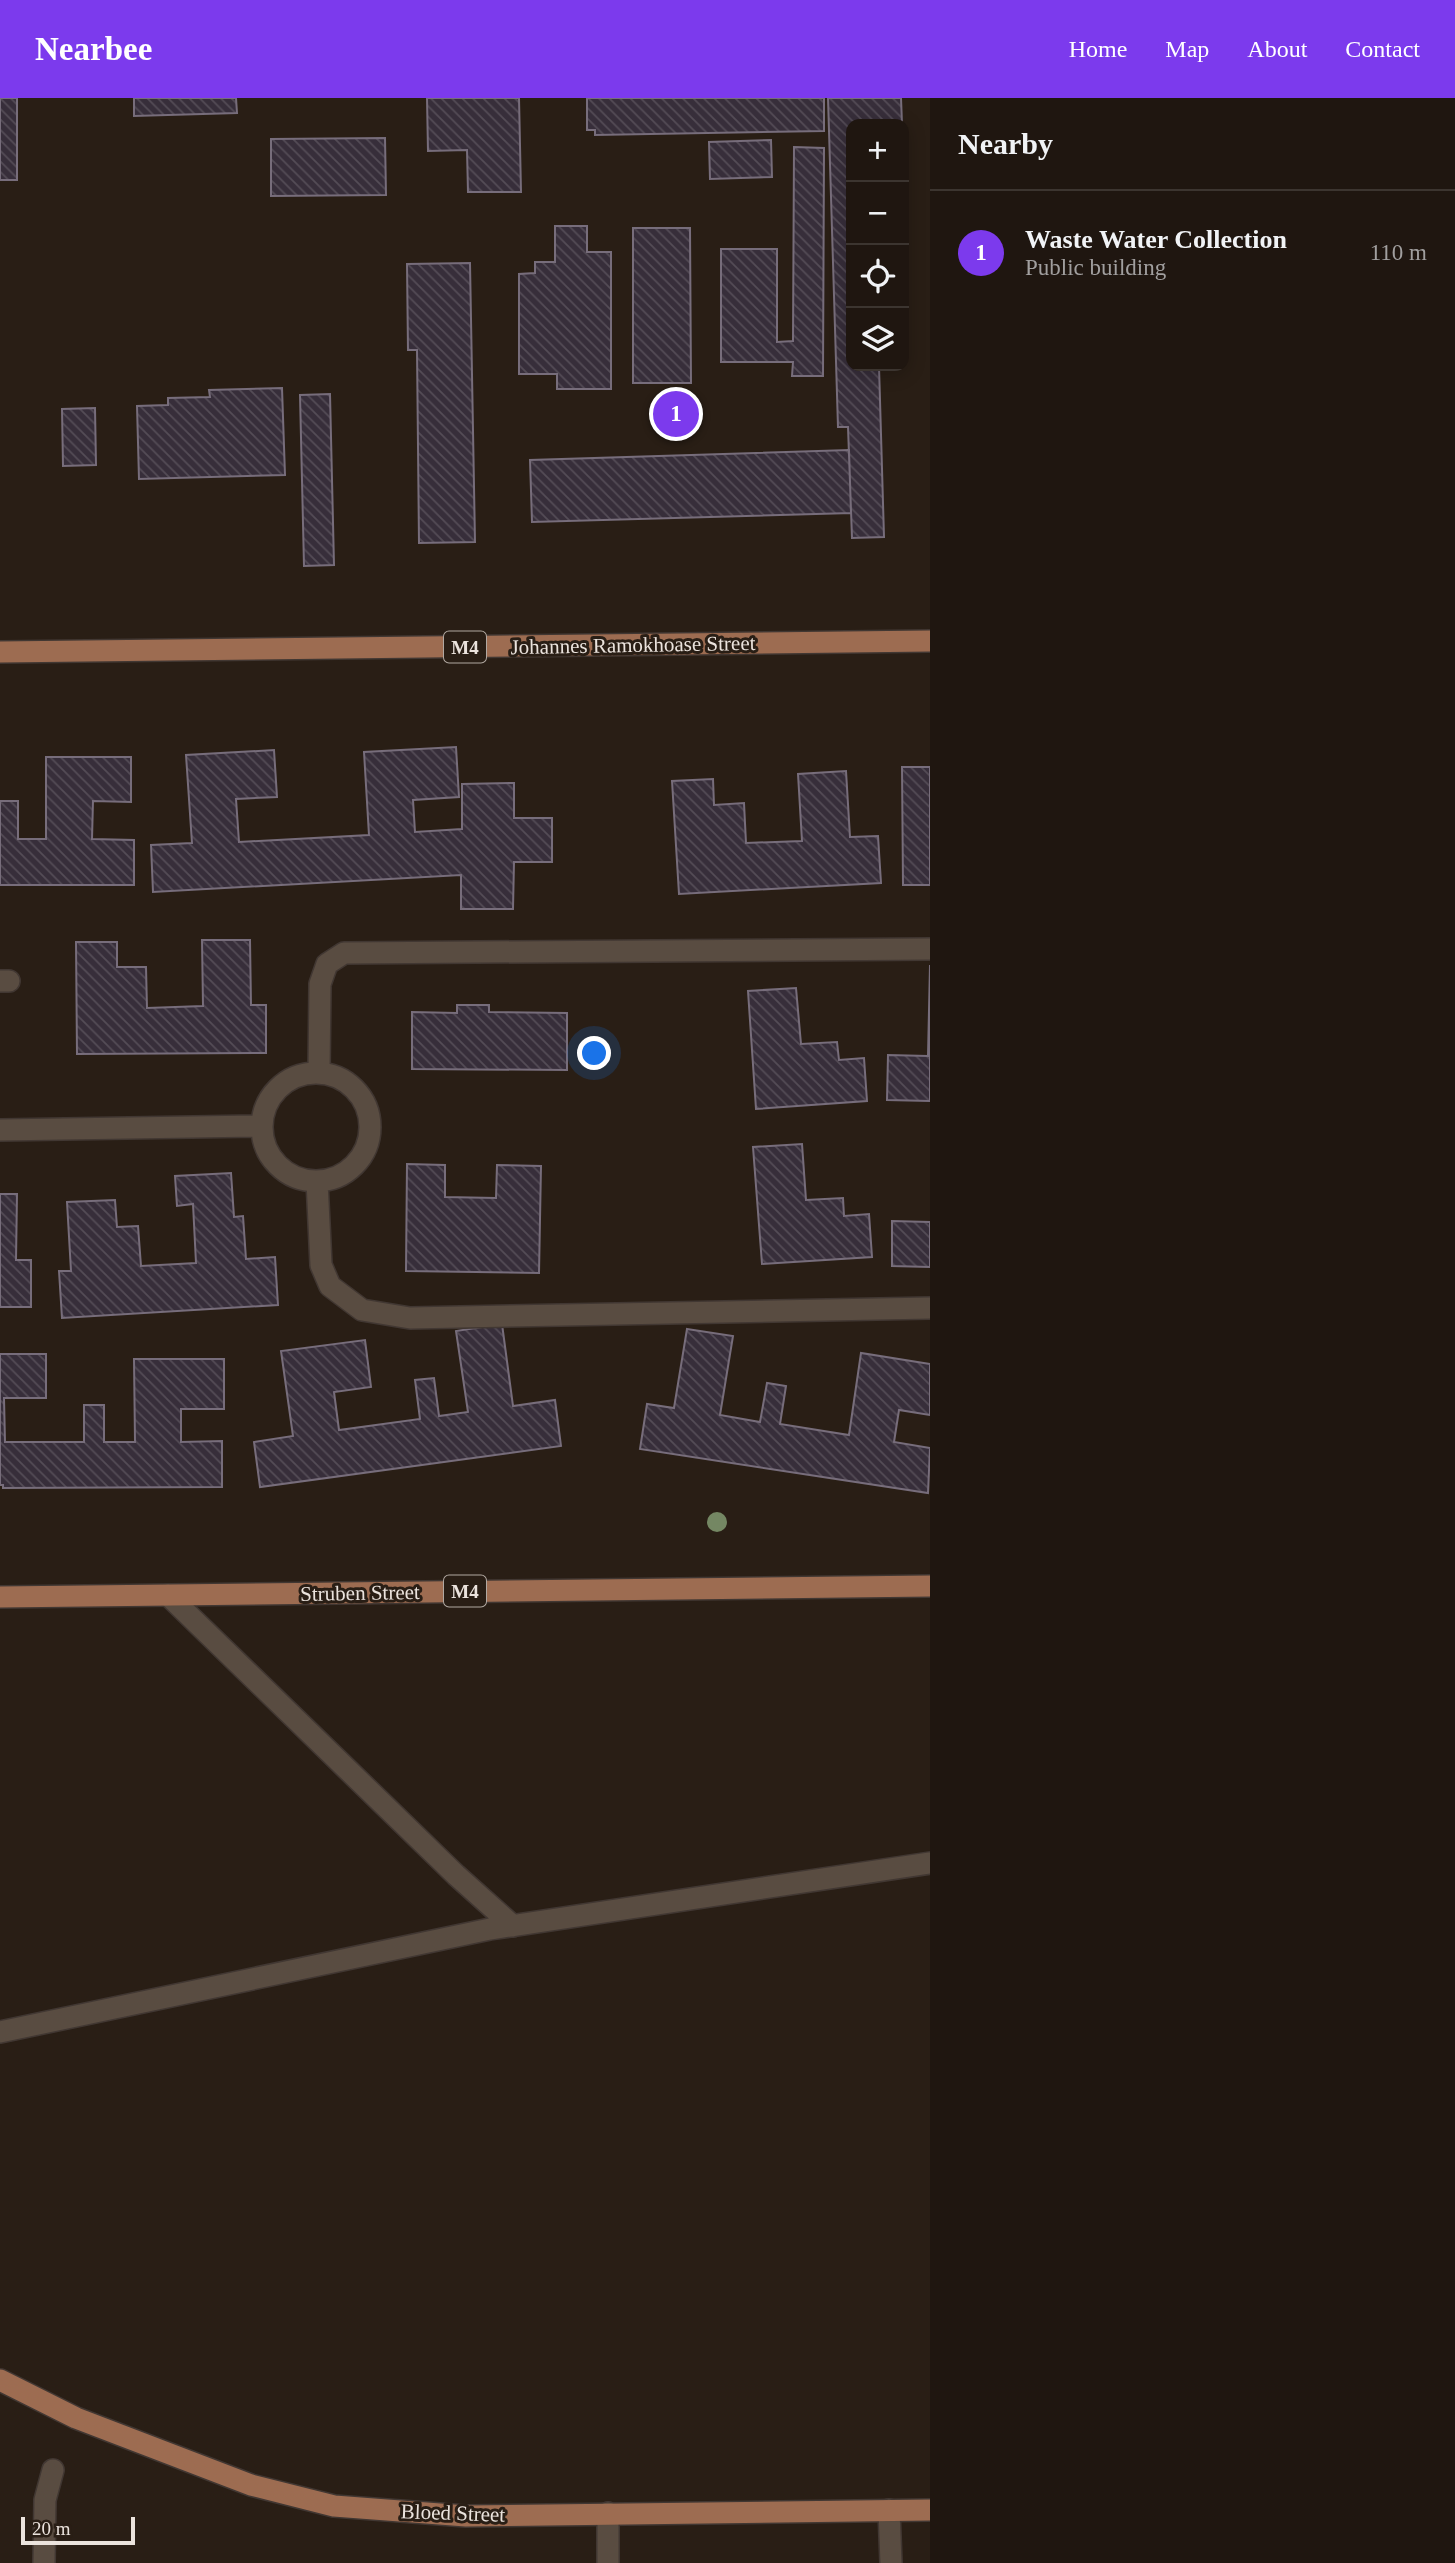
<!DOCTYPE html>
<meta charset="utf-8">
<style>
body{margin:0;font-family:Georgia,serif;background:#2c231e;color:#f1f3f6}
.controls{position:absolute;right:21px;top:21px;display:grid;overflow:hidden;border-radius:14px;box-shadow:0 4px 18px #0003}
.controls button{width:63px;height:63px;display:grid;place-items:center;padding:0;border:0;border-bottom:2px solid #3c3530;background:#1f1610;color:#f1f3f6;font:35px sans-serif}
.scale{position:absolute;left:21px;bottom:18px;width:114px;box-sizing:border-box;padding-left:7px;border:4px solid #ebe3dd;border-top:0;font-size:19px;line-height:24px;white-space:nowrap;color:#ebe3dd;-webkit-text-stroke:5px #291e15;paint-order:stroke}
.you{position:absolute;left:595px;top:956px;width:24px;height:24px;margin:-18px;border:5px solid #fff;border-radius:50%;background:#1a73e8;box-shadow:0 0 0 10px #1a73e833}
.badge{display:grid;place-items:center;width:46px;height:46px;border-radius:50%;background:#7c3aed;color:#fff;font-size:23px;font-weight:700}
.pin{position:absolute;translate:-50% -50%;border:4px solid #fff;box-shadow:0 2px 7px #0006}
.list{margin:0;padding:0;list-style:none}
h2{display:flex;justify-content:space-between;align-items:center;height:91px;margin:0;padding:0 28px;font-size:30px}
h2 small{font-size:23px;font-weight:400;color:#a19f9f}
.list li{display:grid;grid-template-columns:46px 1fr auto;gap:21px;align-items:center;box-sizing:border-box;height:126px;padding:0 28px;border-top:2px solid #3c3530}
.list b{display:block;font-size:26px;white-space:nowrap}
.list p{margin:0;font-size:23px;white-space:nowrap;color:#a19f9f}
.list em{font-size:23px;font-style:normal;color:#a19f9f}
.icon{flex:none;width:38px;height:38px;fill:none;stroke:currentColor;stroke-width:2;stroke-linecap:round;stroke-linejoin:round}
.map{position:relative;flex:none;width:930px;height:2465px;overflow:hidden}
header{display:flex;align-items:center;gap:42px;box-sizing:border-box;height:98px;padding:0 35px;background:#7c3aed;color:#fff}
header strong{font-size:33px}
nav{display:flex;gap:38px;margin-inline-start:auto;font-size:24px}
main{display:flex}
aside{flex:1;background:#1f1610}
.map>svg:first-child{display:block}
.building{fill:url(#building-back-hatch);stroke:#776d7b;stroke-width:2}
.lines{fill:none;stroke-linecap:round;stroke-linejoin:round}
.minor-casing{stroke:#413732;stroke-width:24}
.major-casing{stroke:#413732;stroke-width:24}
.minor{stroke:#594c41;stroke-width:21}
.major{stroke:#9d6c51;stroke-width:21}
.tree{fill:#748763}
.labels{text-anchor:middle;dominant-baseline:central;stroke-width:6;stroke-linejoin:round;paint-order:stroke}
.shield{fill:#291e15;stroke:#b1a8a1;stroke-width:2}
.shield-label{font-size:19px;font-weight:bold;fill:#ebe3dd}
.street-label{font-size:21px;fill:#ebe3dd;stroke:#291e15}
</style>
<header>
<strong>Nearbee</strong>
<nav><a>Home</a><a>Map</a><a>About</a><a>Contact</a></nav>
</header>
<main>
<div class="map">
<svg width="930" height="2465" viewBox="0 0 930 2465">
<defs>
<pattern id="building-back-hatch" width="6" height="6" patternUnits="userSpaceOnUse" patternTransform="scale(1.75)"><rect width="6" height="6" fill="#372e3a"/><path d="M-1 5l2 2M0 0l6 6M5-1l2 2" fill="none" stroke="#544c56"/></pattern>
</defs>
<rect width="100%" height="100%" fill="#291e15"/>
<!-- building -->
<path class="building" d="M0,0H17V82H0Z
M134,0H236L237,15L134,18Z
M427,0H519L521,94H468L467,52L428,53Z
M587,0H824V33L595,37V32H587Z
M828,0H901L902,26H851V268H879L884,439L852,440L848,329H838Z
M385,40L386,97L271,98V41Z
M771,42L772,79L710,81L709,44Z
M794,49L824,50L823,278H792L793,264H721V151H777V244L793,243Z
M904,96L908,242H904Z
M555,128H587V154H611V291H557V276H519V176L535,175V164H555Z
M633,130H690L691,285H633Z
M470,165L475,444L419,445L417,252H408L407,166Z
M282,290L285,377L139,381L137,308L168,307V300L210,299L209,292Z
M330,296L334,467L304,468L300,297Z
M95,310L96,367L63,368L62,311Z
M849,352L851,415L532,424L530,362Z
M456,649L459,699L413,702L415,734L462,731V686L514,685V720H552V764H514L513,811H461V777L153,794L151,747L192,745L186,657L274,652L277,699L236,701L239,744L369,737L364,654Z
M46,659H131V704L93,703L92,741L134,742V787H0V703H18V741H46Z
M902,669H930V787H903Z
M846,673L850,739L878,738L881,785L679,796L672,683L713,681L714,707L744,705L746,745L802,743L798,676Z
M202,842H250L251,907H266V955L77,956L76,844H117V869H146L147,910L203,908Z
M930,867V1003L887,1002L888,957L928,958Z
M796,890L801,946L837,944L839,962L864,960L867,1003L756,1011L748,893Z
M457,907H489V914L567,915V972L412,971V914L457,915Z
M802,1046L806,1102L843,1100L844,1118L869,1116L872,1159L762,1166L753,1049Z
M407,1066L445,1067V1099L496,1100L497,1067L541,1068L539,1175L406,1173Z
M231,1075L234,1119L243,1118L246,1161L275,1159L278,1207L62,1220L59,1173H71L67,1104L115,1102L117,1129L138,1128L141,1168L196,1165L193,1106L177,1108L175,1078Z
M0,1096H17L16,1162H31V1209H0Z
M892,1123L930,1124V1169L892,1168Z
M502,1226L513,1308L555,1302L561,1348L260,1389L254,1344L293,1338L281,1253L365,1242L371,1289L334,1294L339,1332L420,1321L415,1282L434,1280L439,1318L468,1314L456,1233Z
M687,1231L733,1238L720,1317L760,1324L767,1285L786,1288L780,1326L849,1337L861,1255L930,1266V1317L899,1312L894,1344L930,1350L928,1395L640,1351L647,1306L674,1310Z
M0,1256H46V1300H4L5,1344H84V1307H104V1344H135L134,1261H224V1311H181V1344L222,1343V1389L3,1390V1387H0Z"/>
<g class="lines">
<!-- minor casing -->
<g class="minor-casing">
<path id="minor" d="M0,883H9
M319,974L320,886L327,866L344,855L930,851
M262 1029a54 54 0 1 1 108 0a54 54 0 1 1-108 0Z
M0,1032L262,1028
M317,1083L321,1167L330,1188L362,1212L410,1220L930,1210
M168,1497L456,1777L513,1828
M0,1934L490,1831L930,1765
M889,2412L891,2465
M608,2415V2465
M44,2465L45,2402L53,2372"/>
</g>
<!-- major casing -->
<g class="major-casing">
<path id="major" d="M0,554L930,543
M0,1499L930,1488
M0,2282L76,2320L251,2387L334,2408L466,2418L930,2412"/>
</g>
<!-- minor -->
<use href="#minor" class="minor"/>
<!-- major -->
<use href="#major" class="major"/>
</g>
<!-- trees -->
<circle class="tree" cx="717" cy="1424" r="10"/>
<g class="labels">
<!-- shield labels -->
<g class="shield">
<rect x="444" y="533.5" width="42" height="31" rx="5"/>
<rect x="444" y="1477.5" width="42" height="31" rx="5"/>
</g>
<g class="shield-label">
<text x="465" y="549">M4</text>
<text x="465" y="1493">M4</text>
</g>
<!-- street labels -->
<g class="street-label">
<text transform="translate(633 547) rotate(-1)">Johannes Ramokhoase Street</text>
<text transform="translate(360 1495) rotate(-1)">Struben Street</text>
<text transform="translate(453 2415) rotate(2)">Bloed Street</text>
</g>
</g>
</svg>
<div class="controls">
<button>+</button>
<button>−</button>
<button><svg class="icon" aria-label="locate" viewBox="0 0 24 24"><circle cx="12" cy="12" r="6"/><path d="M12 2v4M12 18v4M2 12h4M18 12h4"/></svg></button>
<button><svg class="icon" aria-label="layers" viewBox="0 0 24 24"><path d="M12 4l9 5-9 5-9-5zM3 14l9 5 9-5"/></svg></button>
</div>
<div class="scale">20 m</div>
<div class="you"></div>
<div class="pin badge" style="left:676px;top:316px">1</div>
</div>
<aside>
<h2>Nearby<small></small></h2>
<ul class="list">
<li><span class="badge">1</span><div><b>Waste Water Collection</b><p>Public building</p></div><em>110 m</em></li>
</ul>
</aside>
</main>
